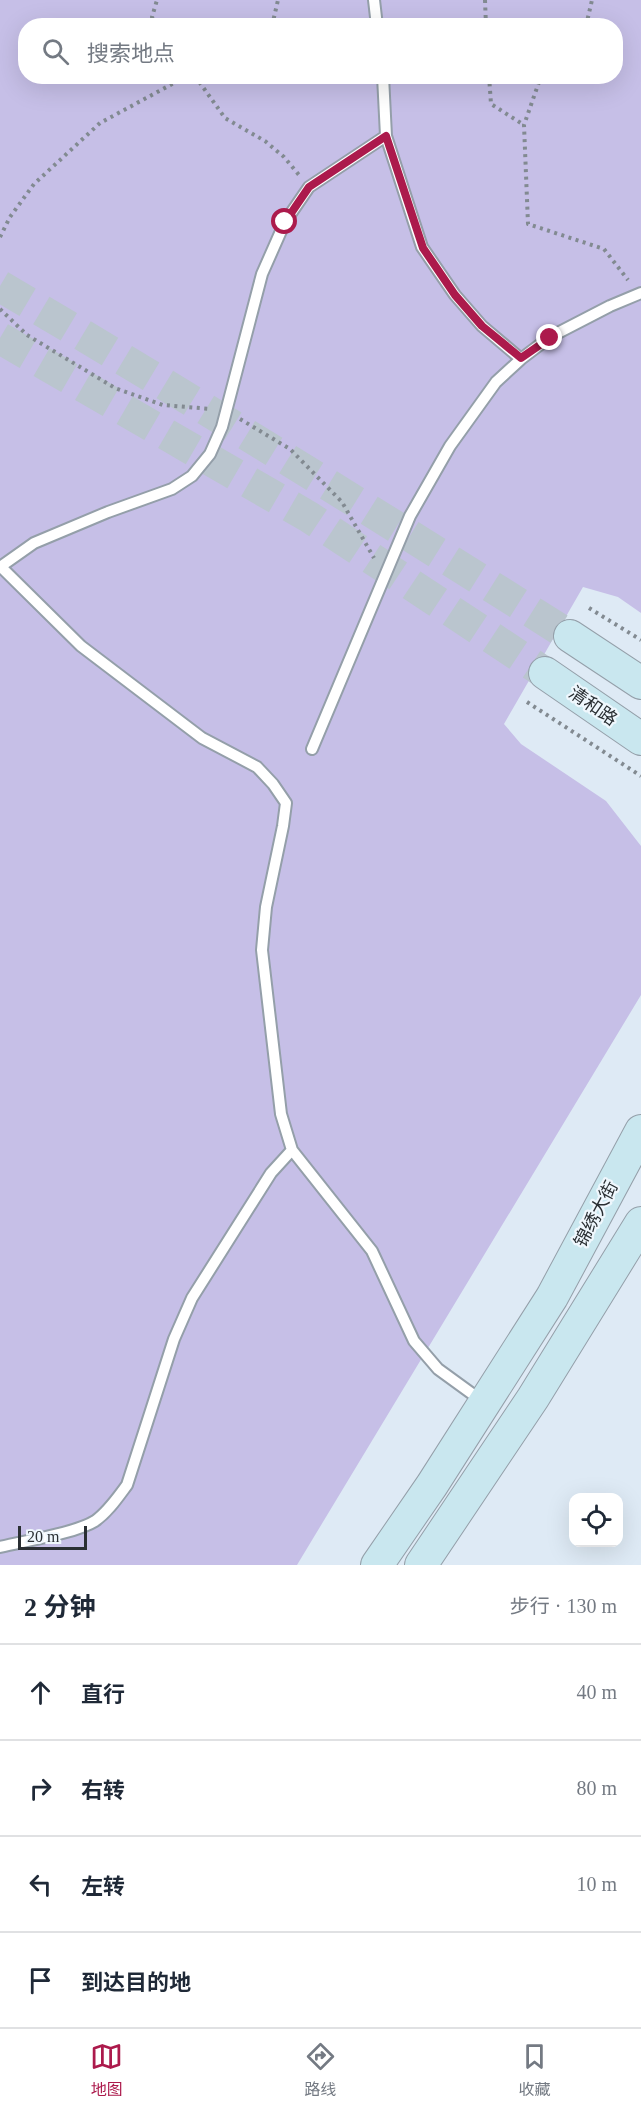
<!DOCTYPE html>
<html lang="zh">
<meta charset="utf-8">
<style>
body{margin:0;font-family:"Times New Roman","Noto Sans SC",serif;background:#f6f6f7;color:#1f2937}
.controls{position:absolute;right:18px;bottom:18px;display:grid;overflow:hidden;border-radius:12px;box-shadow:0 6px 24px #0002}
.controls button{width:54px;height:54px;display:grid;place-items:center;padding:0;border:0;border-bottom:2px solid #e0e1e3;background:#fff;color:#1f2937;font:30px sans-serif}
.scale{position:absolute;left:18px;bottom:15px;width:69px;box-sizing:border-box;padding-left:6px;border:3px solid #2a2f33;border-top:0;font-size:16px;line-height:21px;white-space:nowrap;color:#2a2f33;-webkit-text-stroke:4px #eff7fd;paint-order:stroke}
.stop{position:absolute;width:18px;height:18px;margin:-14px;border:4px solid #ac1a4c;border-radius:50%;background:#fff}
.stop.end{background:#ac1a4c;border-color:#fff;box-shadow:0 2px 6px #0008}
.list{margin:0;padding:0;list-style:none}
h2{display:flex;justify-content:space-between;align-items:center;height:78px;margin:0;padding:0 24px;font-size:26px}
h2 small{font-size:20px;font-weight:400;color:#747a83}
.list li{display:grid;grid-template-columns:39px 1fr auto;gap:18px;align-items:center;box-sizing:border-box;height:96px;padding:0 24px;border-top:2px solid #e0e1e3}
.list b{display:block;font-size:22px;white-space:nowrap}
.list em{font-size:20px;font-style:normal;color:#747a83}
.icon{flex:none;width:33px;height:33px;fill:none;stroke:currentColor;stroke-width:2;stroke-linecap:round;stroke-linejoin:round}
.map{position:relative;flex:none;width:641px;height:1565px;overflow:hidden}
.search{position:absolute;background:#fff;box-shadow:0 6px 24px #0002;left:18px;right:18px;top:18px;height:66px;display:flex;align-items:center;gap:15px;box-sizing:border-box;padding:0 21px;border-radius:24px;color:#747a83;font-size:22px}
.sheet{height:462px;background:#fff}
nav{display:flex;justify-content:space-around;align-items:center;box-sizing:border-box;height:84px;border-top:2px solid #e0e1e3;background:#fff;font-size:16px;color:#747a83}
nav a{display:grid;justify-items:center;gap:3px}
nav .on{color:#ac1a4c}
.map>svg:first-child{display:block}
.green{fill:#c6bfe7;fill-rule:evenodd}
.lines{fill:none;stroke-linecap:round;stroke-linejoin:round}
.secondary-tunnel{stroke:#bac5ce;stroke-width:32;stroke-dasharray:32 16;stroke-linecap:butt}
.service-casing{stroke:#949fa9;stroke-width:14}
.secondary-casing{stroke:#949fa9;stroke-width:34}
.path{stroke:#828a91;stroke-width:4;stroke-dasharray:3 4.5;stroke-linecap:butt}
.service{stroke:#fff;stroke-width:10}
.secondary{stroke:#c9e7ef;stroke-width:32}
.route{stroke:#ac1a4c;stroke-width:8}
.labels{text-anchor:middle;dominant-baseline:central;stroke-width:4.5;stroke-linejoin:round;paint-order:stroke}
.street-label{font-size:18px;fill:#2a2f33;stroke:#eff7fd}
</style>
<div class="map">
<svg width="641" height="1565" viewBox="0 0 641 1565">
<rect width="100%" height="100%" fill="#deeaf5"/>
<!-- green -->
<path class="green" d="M0,0H641V613L618,597L583,587L504,724L521,744L606,801L641,846V995L297,1565H0ZM26,26H616V76H26Z"/>
<g class="lines">
<!-- secondary-tunnel -->
<path class="secondary-tunnel" d="M0,286C192,399 381,517 570,636
M0,338L309,517L545,673"/>
<!-- service casing -->
<g class="service-casing">
<path id="service" d="M374,0L377,26
M383,76L386,136L422,247L455,295L482,326L521,359
M0,566L81,646L202,738L257,767L273,784L286,803L283,826L266,907L262,950L281,1114L292,1150L372,1251L414,1341L438,1369L482,1401
M0,567L34,543L108,512L172,489L192,476L210,454L222,427L262,274L285,222L309,187L386,136
M312,749L410,516L450,446L496,382L521,359L550,337L610,306L641,293
M0,1547C24,1541 76,1533 95,1521C108,1512 118,1497 127,1485L174,1339L192,1298L271,1173L292,1150"/>
</g>
<!-- secondary casing -->
<g class="secondary-casing">
<path id="secondary" d="M570,636L641,683
M545,673L641,739
M377,1565L432,1485L552,1297L641,1131
M421,1565L533,1398L641,1223"/>
</g>
<!-- path -->
<path class="path" d="M485,0L486,26
M155,26L152,17L157,0
M272,26L278,0
M586,26L592,0
M195,76L225,118L265,141L284,157L299,175
M489,76L491,104L524,125
M544,76L539,82L524,125L528,224L604,249L628,280
M0,237L10,217L34,184L100,123L187,76
M0,309L27,335L115,388L163,405L211,409
M240,419L290,449L342,502L374,558
M589,608L641,640
M527,702L641,776"/>
<!-- service -->
<use href="#service" class="service"/>
<!-- secondary -->
<use href="#secondary" class="secondary"/>
</g>
<g class="lines">
<!-- route -->
<path class="route" d="M285,222L309,187L386,136L423,248L455,295L482,326L521,358L550,338"/>
</g>
<g class="labels">
<!-- street labels -->
<g class="street-label">
<text transform="translate(593 706) rotate(35)">清和路</text>
<text transform="translate(596 1214) rotate(-62)">锦绣大街</text>
</g>
</g>
</svg>
<div class="controls">
<button><svg class="icon" aria-label="locate" viewBox="0 0 24 24"><circle cx="12" cy="12" r="6"/><path d="M12 2v4M12 18v4M2 12h4M18 12h4"/></svg></button>
</div>
<div class="scale">20 m</div>
<div class="stop" style="left:285px;top:222px"></div>
<div class="stop end" style="left:550px;top:338px"></div>
<div class="search"><svg class="icon" aria-label="search" viewBox="0 0 24 24"><circle cx="10" cy="10" r="6"/><path d="M15 15l6 6"/></svg>搜索地点</div>
</div>
<section class="sheet">
<h2>2 分钟<small>步行 · 130 m</small></h2>
<ul class="list">
<li><svg class="icon" aria-label="ahead" viewBox="0 0 24 24"><path d="M12 20V5M6 11l6-6 6 6"/></svg><div><b>直行</b></div><em>40 m</em></li>
<li><svg class="icon" aria-label="right" viewBox="0 0 24 24"><path d="M7 20v-9h11M14 6l5 5-5 5"/></svg><div><b>右转</b></div><em>80 m</em></li>
<li><svg class="icon" aria-label="left" viewBox="0 0 24 24"><path d="M17 20v-9H6M10 6l-5 5 5 5"/></svg><div><b>左转</b></div><em>10 m</em></li>
<li><svg class="icon" aria-label="arrive" viewBox="0 0 24 24"><path d="M6 21V4h12l-3 4 3 4H6"/></svg><div><b>到达目的地</b></div></li>
</ul>
</section>
<nav>
<a class="on"><svg class="icon" aria-label="map" viewBox="0 0 24 24"><path d="M3 6l6-2 6 2 6-2v14l-6 2-6-2-6 2zM9 4v14M15 6v14"/></svg>地图</a>
<a><svg class="icon" aria-label="directions" viewBox="0 0 24 24"><path d="M12 3l9 9-9 9-9-9zM9 14v-3h6M13 9l2 2-2 2"/></svg>路线</a>
<a><svg class="icon" aria-label="saved" viewBox="0 0 24 24"><path d="M7 4h10v16l-5-4-5 4z"/></svg>收藏</a>
</nav>
